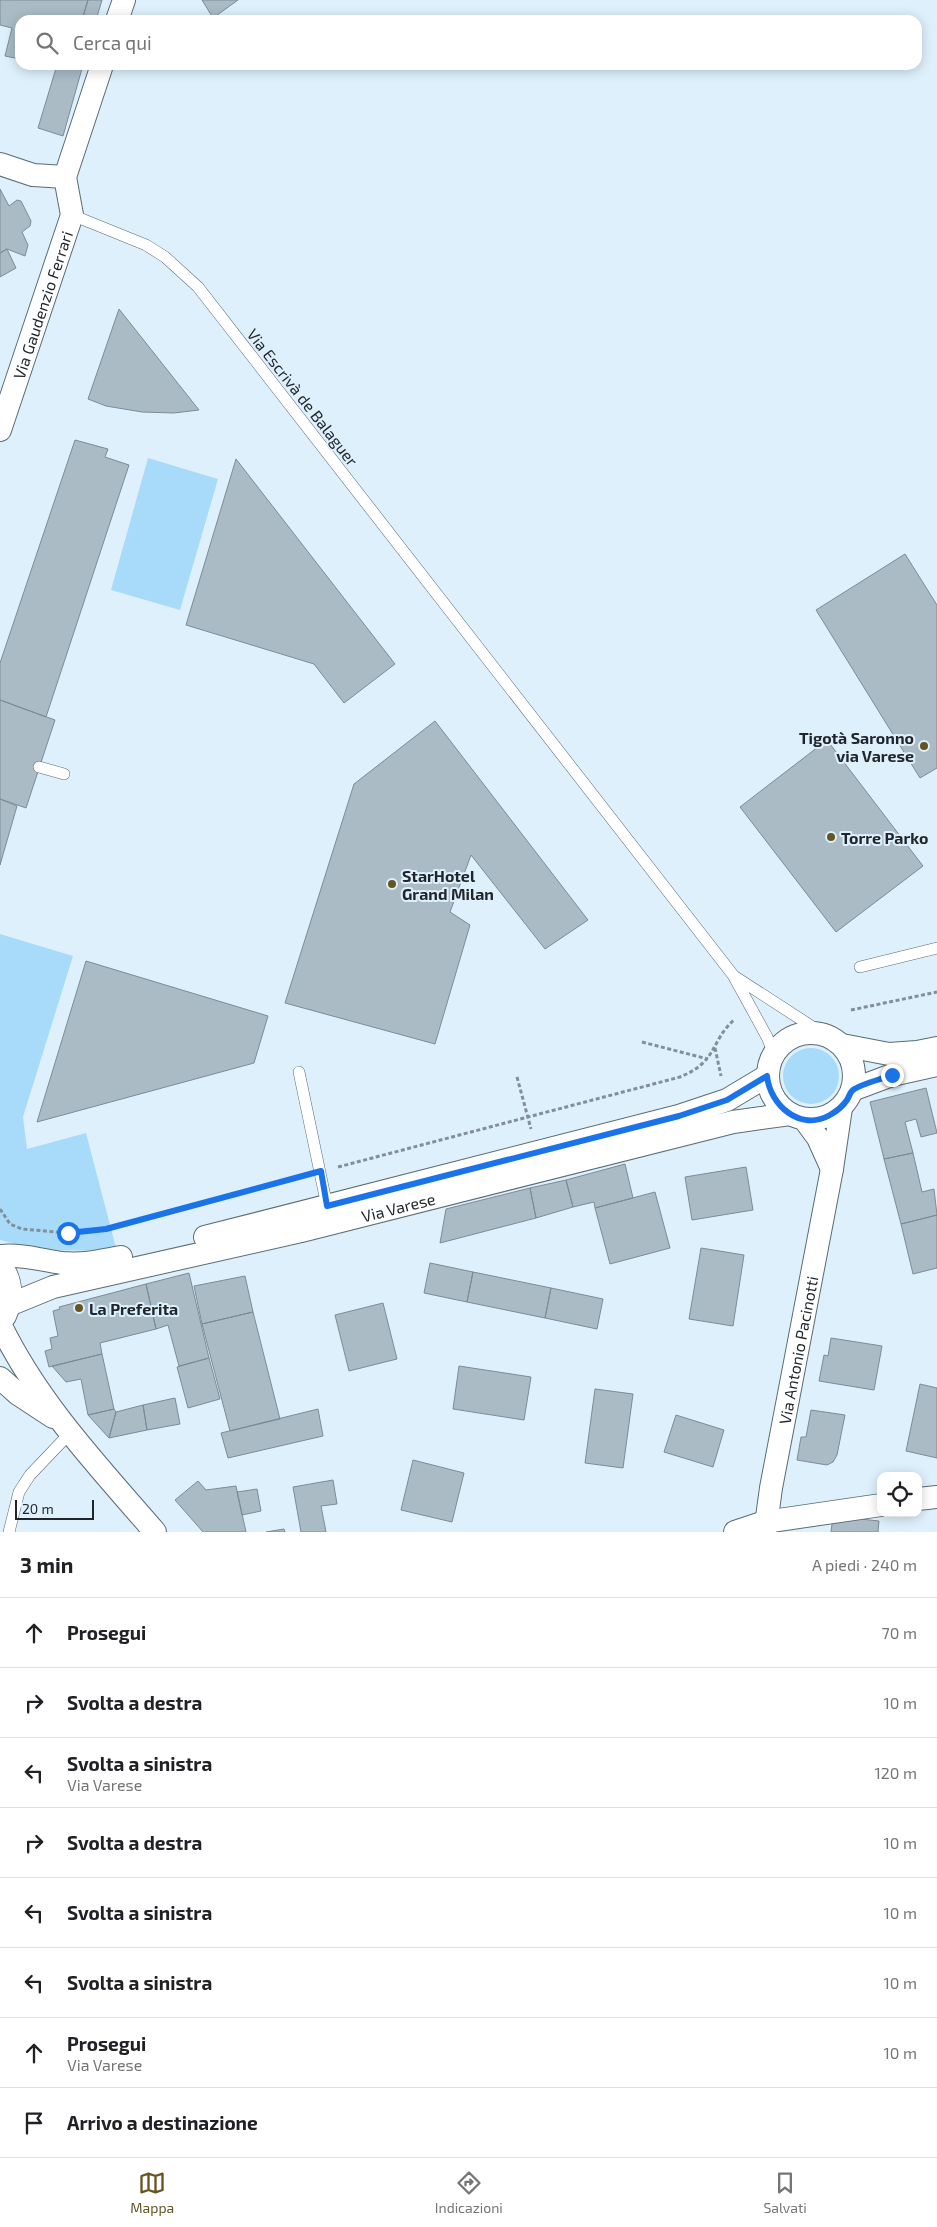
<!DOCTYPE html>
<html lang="it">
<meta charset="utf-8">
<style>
body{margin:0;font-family:"Exo 2",sans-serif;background:#f2f2f2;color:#202124}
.controls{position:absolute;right:15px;bottom:15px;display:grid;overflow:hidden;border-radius:10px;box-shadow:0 2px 12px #0003}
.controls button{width:45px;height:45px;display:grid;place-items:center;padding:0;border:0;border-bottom:1px solid #e0e0e0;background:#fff;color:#202124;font:25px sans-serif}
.scale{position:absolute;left:15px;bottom:12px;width:79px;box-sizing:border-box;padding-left:5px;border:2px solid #1f252a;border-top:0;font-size:14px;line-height:18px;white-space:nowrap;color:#1f252a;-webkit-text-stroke:4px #def0fc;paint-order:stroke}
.stop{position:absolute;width:15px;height:15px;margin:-11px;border:4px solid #1a73e8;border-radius:50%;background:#fff}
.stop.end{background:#1a73e8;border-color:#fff;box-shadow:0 1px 5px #0008}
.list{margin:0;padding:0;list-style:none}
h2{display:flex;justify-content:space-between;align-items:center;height:65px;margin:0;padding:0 20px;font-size:21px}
h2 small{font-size:16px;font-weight:400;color:#757577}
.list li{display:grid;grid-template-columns:32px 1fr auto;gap:15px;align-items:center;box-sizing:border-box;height:70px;padding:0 20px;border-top:1px solid #e0e0e0}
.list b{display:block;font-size:19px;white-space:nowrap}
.list p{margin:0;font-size:16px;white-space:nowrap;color:#757577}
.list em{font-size:16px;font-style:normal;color:#757577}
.icon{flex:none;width:28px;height:28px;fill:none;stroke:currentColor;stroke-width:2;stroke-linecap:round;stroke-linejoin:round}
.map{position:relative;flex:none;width:937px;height:1532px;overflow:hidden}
.search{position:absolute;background:#fff;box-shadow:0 2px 12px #0003;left:15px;right:15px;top:15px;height:55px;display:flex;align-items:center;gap:12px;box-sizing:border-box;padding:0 18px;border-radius:15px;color:#757577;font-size:19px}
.sheet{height:625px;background:#fff}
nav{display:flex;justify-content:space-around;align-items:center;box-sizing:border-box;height:70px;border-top:1px solid #e0e0e0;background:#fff;font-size:14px;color:#757577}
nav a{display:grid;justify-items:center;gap:2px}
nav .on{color:#645522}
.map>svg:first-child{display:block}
.green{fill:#a8dbfa}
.building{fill:#aabbc6;stroke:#7c8c97}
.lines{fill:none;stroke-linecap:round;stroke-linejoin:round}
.lane-casing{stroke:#5b6b75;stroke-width:12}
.street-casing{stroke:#5b6b75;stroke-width:24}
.path{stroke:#838f98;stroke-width:3;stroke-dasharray:4 2.5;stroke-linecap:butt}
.lane{stroke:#fff;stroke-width:11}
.street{stroke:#fff;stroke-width:22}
.route{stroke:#1a73e8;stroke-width:6}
.poi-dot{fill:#645522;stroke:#def0fc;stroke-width:2}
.labels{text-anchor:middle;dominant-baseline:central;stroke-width:4;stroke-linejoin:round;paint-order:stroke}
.street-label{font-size:16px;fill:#1f252a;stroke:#def0fc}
.poi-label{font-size:16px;font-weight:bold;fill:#1f252a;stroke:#def0fc;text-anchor:start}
</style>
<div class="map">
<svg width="937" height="1532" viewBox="0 0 937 1532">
<rect width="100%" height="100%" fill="#def0fc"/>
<!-- green -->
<path class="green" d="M148,458L218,479L180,610L111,590Z
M0,934L73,956L23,1117L27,1149L86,1133L116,1248C76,1253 39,1251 0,1240Z
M783 1076a28 28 0 1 1 56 0a28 28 0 1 1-56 0Z"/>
<!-- building -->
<path class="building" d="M0,0H88L82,20H20V59L5,56L12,28L0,25Z
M88,0H102L96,20H82Z
M202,0H238L213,18Z
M57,65H83L63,136L38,128Z
M0,189L9,206L17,200L21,201L31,221L30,226L22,232L28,245L25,256L7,249L0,253Z
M7,249L16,268L0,277V253Z
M119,309L199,410L174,413L142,412L106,406L88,399Z
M75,440L108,449L105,457L129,465L46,717L0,700V663Z
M236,459L395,664L344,703L314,664L186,625Z
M905,554L937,605V768L920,778L816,610Z
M0,700L55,720L26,808L0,799Z
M435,721L588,920L545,949L471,855L450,912L470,925L435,1044L285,1003L354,784Z
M827,740L923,866L836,932L740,807Z
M0,799L17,806L0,865Z
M86,961L268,1016L254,1063L37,1122Z
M926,1088L937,1133L921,1137L916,1119L905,1122L913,1153L884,1159L870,1102Z
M913,1153L922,1192L934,1189L937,1215L901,1224L884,1159Z
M625,1164L633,1198L595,1208L594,1202L573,1207L566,1180Z
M746,1167L753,1210L692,1220L685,1177Z
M566,1180L573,1207L536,1218L530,1188Z
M530,1188L536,1218L440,1243L446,1209Z
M655,1192L670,1248L610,1264L595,1208Z
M937,1215V1268L913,1274L901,1224Z
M701,1248L744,1255L733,1326L689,1319Z
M430,1263L473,1272L467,1302L424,1293Z
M473,1272L551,1288L545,1318L467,1302Z
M189,1273L209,1358L179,1366L168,1325L156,1329L146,1284Z
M245,1276L253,1312L202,1324L194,1286Z
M146,1284L156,1329L100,1343L102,1354L49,1367L45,1351L52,1349L50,1338L58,1336L53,1311L60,1309L59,1307Z
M551,1288L603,1299L597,1329L545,1318Z
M383,1303L397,1359L349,1371L335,1315Z
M253,1312L280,1419L230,1431L202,1324Z
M831,1338L882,1346L874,1390L819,1381L824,1355L828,1356Z
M102,1354L114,1409L88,1415L81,1379L66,1382L52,1366Z
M209,1358L220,1399L188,1408L177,1367Z
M459,1366L531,1377L524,1420L453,1409Z
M920,1384L937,1388V1458L906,1451Z
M595,1389L633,1394L623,1468L585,1463Z
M175,1398L180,1424L147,1430L143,1405Z
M143,1405L147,1430L109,1438L116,1412Z
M114,1409L116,1412L109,1438L88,1415Z
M318,1409L323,1436L228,1458L221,1433Z
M811,1410L845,1415L837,1455L833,1462L827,1465L797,1460L801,1437H806Z
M676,1415L724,1430L713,1467L664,1452Z
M413,1460L464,1473L452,1522L401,1510Z
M333,1480L337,1504L321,1506L326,1532H301L293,1487Z
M198,1481L206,1490L236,1486L246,1532H203L175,1500Z
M257,1489L261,1511L242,1515L237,1492Z
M833,1516L879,1521L878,1532H831Z
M284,1529L285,1532H266Z"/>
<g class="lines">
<!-- lane casing -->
<g class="lane-casing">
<path id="lane" d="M72,215L146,245L165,257L198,287L733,975L767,1037L774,1054
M39,767L64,774
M860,967L937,948
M734,976L825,1035
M299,1072L327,1206
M9,1532L19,1492L30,1475L70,1433"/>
</g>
<!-- street casing -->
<g class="street-casing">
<g id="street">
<path d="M117,20L124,0"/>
<path d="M0,164L33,175L65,177"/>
<path id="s1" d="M0,430L72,215L65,177L102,65"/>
<circle cx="811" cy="1076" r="43"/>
<path d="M842,1045L889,1054L917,1052L937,1048"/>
<path d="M852,1090L892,1075L937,1065"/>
<path d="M804,1119L818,1138L832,1169"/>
<path d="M205,1237L679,1116L727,1100L767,1076"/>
<path d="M0,1256C22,1254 41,1260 62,1263C82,1265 101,1261 121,1257"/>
<path d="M0,1264C12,1280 13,1298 5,1316"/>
<path id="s2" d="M9,1305L53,1287L301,1231L733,1122L790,1114"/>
<path d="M0,1324C38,1403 99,1467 155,1532"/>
<path d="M0,1378L18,1394L53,1417"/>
<path d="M918,1499L937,1497"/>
<path d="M735,1532L765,1522L881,1505"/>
<path id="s3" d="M765,1532L771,1488L832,1169L841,1108"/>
</g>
</g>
<!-- path -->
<path class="path" d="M851,1010L937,992
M642,1042L708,1059
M715,1048L721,1076
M517,1077L531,1129
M338,1167L680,1077C719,1061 709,1042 735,1019
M0,1209L10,1224L22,1229L68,1233L91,1231L129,1223L301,1177"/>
<!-- lane -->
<use href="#lane" class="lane"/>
<!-- street -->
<use href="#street" class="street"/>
</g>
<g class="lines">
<!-- route -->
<path class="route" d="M68,1233L106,1229L321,1171L327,1206L679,1116L727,1100L767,1076C770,1105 800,1132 830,1115C837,1111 843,1106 847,1100C849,1097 850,1092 853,1090C861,1084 882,1079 892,1075"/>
</g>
<!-- markers -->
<g class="poi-dot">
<circle cx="924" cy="746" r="5"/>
<circle cx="831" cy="837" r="5"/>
<circle cx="392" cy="884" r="5"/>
<circle cx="79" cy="1308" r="5"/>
</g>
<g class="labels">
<!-- street labels -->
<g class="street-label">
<text stroke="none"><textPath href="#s1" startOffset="132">Via Gaudenzio Ferrari</textPath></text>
<text transform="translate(303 397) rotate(52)">Via Escrivà de Balaguer</text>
<text stroke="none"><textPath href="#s2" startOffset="402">Via Varese</textPath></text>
<text stroke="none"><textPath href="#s3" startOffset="185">Via Antonio Pacinotti</textPath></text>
</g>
<!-- poi labels -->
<g class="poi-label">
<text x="914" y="737" text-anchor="end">Tigotà Saronno<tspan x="914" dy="18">via Varese</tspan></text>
<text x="841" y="837">Torre Parko</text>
<text x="402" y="875">StarHotel<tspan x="402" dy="18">Grand Milan</tspan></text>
<text x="89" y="1308">La Preferita</text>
</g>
</g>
</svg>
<div class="controls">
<button><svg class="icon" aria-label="locate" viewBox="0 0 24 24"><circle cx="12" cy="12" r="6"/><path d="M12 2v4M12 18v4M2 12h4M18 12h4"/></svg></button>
</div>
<div class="scale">20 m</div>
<div class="stop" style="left:68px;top:1233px"></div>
<div class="stop end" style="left:892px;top:1075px"></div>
<div class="search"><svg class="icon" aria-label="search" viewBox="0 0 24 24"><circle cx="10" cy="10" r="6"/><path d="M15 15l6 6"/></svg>Cerca qui</div>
</div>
<section class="sheet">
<h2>3 min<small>A piedi · 240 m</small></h2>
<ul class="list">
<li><svg class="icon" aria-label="ahead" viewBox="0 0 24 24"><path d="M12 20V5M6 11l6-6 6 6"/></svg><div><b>Prosegui</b></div><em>70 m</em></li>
<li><svg class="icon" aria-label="right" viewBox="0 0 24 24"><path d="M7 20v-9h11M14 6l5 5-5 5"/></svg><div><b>Svolta a destra</b></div><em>10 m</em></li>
<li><svg class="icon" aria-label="left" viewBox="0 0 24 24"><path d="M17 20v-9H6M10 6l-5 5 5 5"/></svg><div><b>Svolta a sinistra</b><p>Via Varese</p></div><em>120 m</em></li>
<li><svg class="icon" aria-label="right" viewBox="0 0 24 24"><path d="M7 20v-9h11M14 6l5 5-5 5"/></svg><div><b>Svolta a destra</b></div><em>10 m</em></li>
<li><svg class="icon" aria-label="left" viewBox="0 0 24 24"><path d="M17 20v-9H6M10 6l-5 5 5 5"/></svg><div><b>Svolta a sinistra</b></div><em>10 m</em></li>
<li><svg class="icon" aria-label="left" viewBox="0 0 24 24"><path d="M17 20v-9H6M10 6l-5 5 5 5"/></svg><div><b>Svolta a sinistra</b></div><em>10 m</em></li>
<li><svg class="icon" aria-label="ahead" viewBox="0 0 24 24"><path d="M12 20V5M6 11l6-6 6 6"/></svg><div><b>Prosegui</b><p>Via Varese</p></div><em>10 m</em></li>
<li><svg class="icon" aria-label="arrive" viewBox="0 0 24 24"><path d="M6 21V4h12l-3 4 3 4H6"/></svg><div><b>Arrivo a destinazione</b></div></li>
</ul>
</section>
<nav>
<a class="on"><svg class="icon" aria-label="map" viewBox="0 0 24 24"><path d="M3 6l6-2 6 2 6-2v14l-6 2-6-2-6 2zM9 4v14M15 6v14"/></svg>Mappa</a>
<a><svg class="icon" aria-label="directions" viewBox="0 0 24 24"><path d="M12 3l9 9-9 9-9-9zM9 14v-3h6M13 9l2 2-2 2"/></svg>Indicazioni</a>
<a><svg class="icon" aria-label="saved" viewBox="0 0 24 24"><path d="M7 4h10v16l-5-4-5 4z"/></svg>Salvati</a>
</nav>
